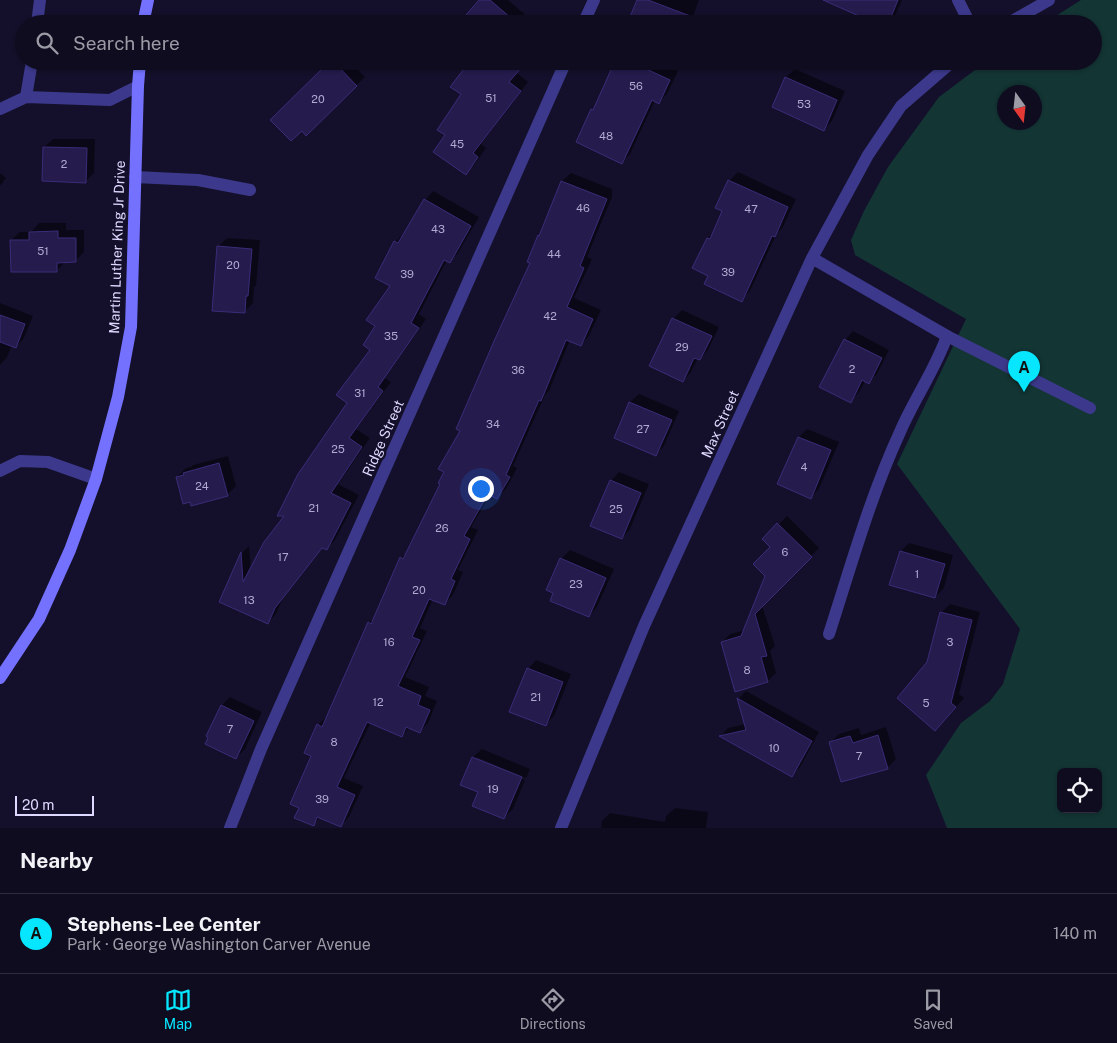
<!DOCTYPE html>
<meta charset="utf-8">
<style>
body{margin:0;font-family:"Public Sans",sans-serif;background:#1d1a2d;color:#f1f3f6}
.controls{position:absolute;right:15px;bottom:15px;display:grid;overflow:hidden;border-radius:8px;box-shadow:0 1px 4px #0004}
.controls button{width:45px;height:45px;display:grid;place-items:center;padding:0;border:0;border-bottom:1px solid #2f2c3e;background:#0f0c20;color:#f1f3f6;font:25px sans-serif}
.compass{position:absolute;left:997px;top:85px;width:45px;height:45px;border-radius:50%;background:#0f0c20;box-shadow:0 1px 4px #0004;rotate:165deg}
.scale{position:absolute;left:15px;bottom:12px;width:79px;box-sizing:border-box;padding-left:5px;border:2px solid #dedaff;border-top:0;font-size:14px;line-height:18px;white-space:nowrap;color:#dedaff;-webkit-text-stroke:4px #14102b;paint-order:stroke}
.you{position:absolute;left:480px;top:488px;width:18px;height:18px;margin:-12px;border:4px solid #fff;border-radius:50%;background:#1a73e8;box-shadow:0 0 0 8px #1a73e833}
.badge{display:grid;place-items:center;width:32px;height:32px;border-radius:50%;background:#06e7ff;color:#111;font-size:16px;font-weight:700}
.pin{position:absolute;translate:-50% -41px;filter:drop-shadow(0 1px 2px #0008)}
.pin::after{content:'';position:absolute;top:26px;width:18px;height:15px;background:inherit;clip-path:polygon(0 0,100% 0,50% 100%)}
.list{margin:0;padding:0;list-style:none}
h2{display:flex;justify-content:space-between;align-items:center;height:65px;margin:0;padding:0 20px;font-size:21px}
h2 small{font-size:16px;font-weight:400;color:#9b9ba5}
.list li{display:grid;grid-template-columns:32px 1fr auto;gap:15px;align-items:center;box-sizing:border-box;height:80px;padding:0 20px;border-top:1px solid #2f2c3e}
.list b{display:block;font-size:19px;white-space:nowrap}
.list p{margin:0;font-size:16px;white-space:nowrap;color:#9b9ba5}
.list em{font-size:16px;font-style:normal;color:#9b9ba5}
.icon{flex:none;width:28px;height:28px;fill:none;stroke:currentColor;stroke-width:2;stroke-linecap:round;stroke-linejoin:round}
.map{position:relative;flex:none;width:1117px;height:828px;overflow:hidden}
.search{position:absolute;background:#0f0c20;box-shadow:0 1px 4px #0004;left:15px;right:15px;top:15px;height:55px;display:flex;align-items:center;gap:12px;box-sizing:border-box;padding:0 18px;border-radius:28px;color:#9b9ba5;font-size:19px}
.sheet{height:145px;background:#0f0c20}
nav{display:flex;justify-content:space-around;align-items:center;box-sizing:border-box;height:70px;border-top:1px solid #2f2c3e;background:#0f0c20;font-size:14px;color:#9b9ba5}
nav a{display:grid;justify-items:center;gap:2px}
nav .on{color:#06e7ff}
.map>svg:first-child{display:block}
.green{fill:#133534;fill-rule:evenodd}
.shadow{fill:#0007}
.building{fill:#251b4d;stroke:#3b2c79}
.lines{fill:none;stroke-linecap:round;stroke-linejoin:round}
.lane{stroke:#3c398c;stroke-width:12}
.street{stroke:#3c398c;stroke-width:12}
.secondary{stroke:#7471ff;stroke-width:12}
.labels{text-anchor:middle;dominant-baseline:central;stroke-width:5;stroke-linejoin:round;paint-order:stroke}
.number-label{font-size:11px;fill:#b0aad2}
.street-label{font-size:14px;fill:#dedaff;stroke:#14102b}
</style>
<div class="map">
<svg width="1117" height="828" viewBox="0 0 1117 828">
<rect width="100%" height="100%" fill="#14102b"/>
<!-- green -->
<path class="green" d="M1081,0H1117V828H947L926,775L961,723L990,701L1003,684L1020,629L897,464L966,319L855,255L851,240L864,211L888,167L939,97L987,61H1093V24H1043ZM1004,92H1034V122H1004ZM1061,772H1098V809H1061Z"/>
<!-- shadow -->
<path class="shadow" d="M481,0H508L536,24H462Z
M638,0H699L690,24Z
M826,0H902L894,18L888,24H880Z
M332,61H349L365,77L306,134Z
M617,61H675L672,69L678,71L667,94L659,102L655,100L630,154L622,162L592,110L596,106Z
M795,69L845,91L832,121L824,129L773,107L786,77Z
M517,73L528,82L481,144L486,148L474,165L466,173L446,135L463,94Z
M53,139H95L94,173L86,181L44,147Z
M738,172L796,199L783,227L777,233L750,291L741,300L710,275L708,238L715,231L724,210L729,181Z
M0,173L6,178L0,186Z
M571,173L612,189V197L587,257L592,259L574,298L601,310L589,336L580,345L570,340L549,391L545,395L513,466L517,468L506,489L497,497L491,494L471,527L478,530L458,570L463,572L453,595L444,604L433,599L420,628L427,631L405,677L429,687L425,696L437,701L428,723L420,731L410,727L402,735L371,722L344,778L363,786L349,817L340,826L320,817L313,824L300,807L313,755L318,725L327,716L369,623L376,616L401,558L408,551L442,483L461,430L532,263L542,234L562,181Z
M433,191L479,217L458,253L450,261L447,260L419,314L426,319L385,378L391,382L356,429L370,438L338,484L359,495L335,540L327,549L323,547L283,598L276,614L268,622L220,602L242,553L249,546L251,570L287,514L349,403L372,350L377,326L392,286L395,242L404,233L425,200Z
M39,223H66V230H84V252L75,261H66L57,270L11,240L20,232H31Z
M227,238L260,240L256,286L254,287L253,303L244,312L218,247Z
M0,303L33,316L24,338L16,347L12,345L7,357L0,365Z
M682,310L719,327L708,350L700,359L698,358L691,372L683,381L673,319Z
M853,331L889,350L877,374L868,382L865,381L859,392L850,401L845,340Z
M639,394L679,411L664,446L656,454L615,437L630,402Z
M807,429L839,442L819,489L810,498L799,437Z
M228,456L236,486L227,495L177,477L186,468L191,467L193,465Z
M619,472L649,484L630,529L622,538L611,481Z
M787,516L819,548L762,605L775,646L770,651L776,673L768,681L736,691L722,642L730,634L745,630L766,575L771,547L764,539Z
M909,543L953,555L944,588L935,597L891,584L901,551Z
M570,550L614,569L597,607L589,616L555,593L561,559Z
M950,604L980,612L959,694L964,698L944,721L929,663L941,613Z
M536,660L571,674L554,716L545,725L528,669Z
M746,691L819,732L800,767L792,775L721,736L728,728L746,724L738,699Z
M230,697L262,712L245,749L236,758L210,737L222,705Z
M886,727L896,759L887,768L831,742L839,734L859,728L861,735Z
M482,749L530,769L526,778L476,757V759L525,780L513,809L504,817L479,792L462,785L473,757Z
M675,808L708,812L706,828H601L602,821L610,813L665,822L666,816Z"/>
<!-- building -->
<path class="building" d="M479,0H490L518,24H460L459,23Z
M637,0H648L706,22V24H627Z
M823,0H898L888,24H877Z
M330,61H333L357,86L306,136L302,131L291,141L270,120Z
M470,61H527L509,82L521,91L473,153L478,157L466,175L433,152L445,135L437,130L461,94L450,87Z
M615,61H629L670,80L659,104L652,100L622,164L576,142L591,109L593,110Z
M785,77L837,100L824,131L772,107Z
M43,147L87,148L86,183L42,181Z
M728,180L788,207L775,237L772,236L742,302L704,284L708,276L692,268L707,238L710,239L722,211L715,208Z
M561,181L607,199L580,266L584,268L567,307L593,319L581,346L566,340L541,401L539,400L506,475L510,477L497,499L488,494L464,536L470,539L451,579L455,581L445,605L429,599L412,637L420,640L398,686L421,696L418,705L430,710L420,733L406,727L402,737L367,722L337,787L355,795L341,827L317,817L314,826L294,818L299,808L290,804L311,756L304,753L317,724L322,727L368,622L371,624L400,557L403,559L440,484L438,483L444,472L438,469L460,431L456,429L495,339L530,263L527,262L538,235L539,236Z
M424,199L471,226L450,263L444,260L411,323L419,328L378,387L383,391L349,438L362,447L331,493L351,503L327,550L322,548L275,608L268,624L219,602L241,552L243,582L264,542L284,516H277L298,474L347,403L336,395L370,350L363,345L375,326L366,320L390,286L375,278L394,241L398,243Z
M58,231V238H76V262L57,263V272H11L10,240H29V232Z
M217,246L252,249L248,296H246L245,313L212,311Z
M0,315L25,324L16,348L0,342Z
M672,318L712,336L700,360L694,358L683,382L649,366Z
M844,339L882,358L869,384L862,380L851,403L819,387Z
M629,402L672,420L656,456L614,438Z
M798,437L831,450L811,499L777,484Z
M219,463L228,496L191,506L190,502L183,504L176,477L184,475L183,473Z
M610,480L641,493L622,539L590,526Z
M777,523L812,557L755,614L767,656L761,657L768,682L735,692L721,642L741,636L765,576L753,564L770,547L762,539Z
M900,551L945,564L935,598L889,585Z
M560,558L606,578L589,617L550,601L553,593L546,590Z
M940,612L972,620L951,703L956,707L935,731L897,698L927,662Z
M527,668L563,682L546,726L509,712Z
M737,698L812,741L792,777L719,736L746,730Z
M221,705L254,721L236,759L205,744L208,738L206,736Z
M878,735L888,769L841,782L829,742L850,736L853,743Z
M472,757L522,777L504,819L472,806L478,792L460,785Z"/>
<g class="lines">
<!-- lane -->
<path class="lane" d="M37,24L40,0
M26,97L32,61
M135,177L198,180L250,190
M947,336L1090,408"/>
<!-- street -->
<path class="street" d="M958,0L970,24
M583,24L594,0
M1007,24L1049,0
M0,109L26,97L110,100L138,86
M812,258L947,336C935,370 914,399 900,432C870,497 851,566 829,634
M0,471L20,461L48,462L96,479
M230,828L261,749L566,61
M561,828L644,626L812,258L868,155L901,106L953,61"/>
<!-- secondary -->
<path class="secondary" d="M143,24L148,0
M0,678L39,619L70,550L96,479L118,397L131,327L138,86L140,61"/>
</g>
<g class="labels">
<!-- number labels -->
<g class="number-label">
<text x="636" y="86">56</text>
<text x="491" y="98">51</text>
<text x="318" y="99">20</text>
<text x="804" y="104">53</text>
<text x="606" y="136">48</text>
<text x="457" y="144">45</text>
<text x="64" y="164">2</text>
<text x="583" y="208">46</text>
<text x="751" y="209">47</text>
<text x="438" y="229">43</text>
<text x="43" y="251">51</text>
<text x="554" y="254">44</text>
<text x="233" y="265">20</text>
<text x="728" y="272">39</text>
<text x="407" y="274">39</text>
<text x="550" y="316">42</text>
<text x="391" y="336">35</text>
<text x="682" y="347">29</text>
<text x="852" y="369">2</text>
<text x="518" y="370">36</text>
<text x="360" y="393">31</text>
<text x="493" y="424">34</text>
<text x="643" y="429">27</text>
<text x="338" y="449">25</text>
<text x="804" y="467">4</text>
<text x="202" y="486">24</text>
<text x="314" y="508">21</text>
<text x="616" y="509">25</text>
<text x="442" y="528">26</text>
<text x="785" y="552">6</text>
<text x="283" y="557">17</text>
<text x="917" y="574">1</text>
<text x="576" y="584">23</text>
<text x="419" y="590">20</text>
<text x="249" y="600">13</text>
<text x="389" y="642">16</text>
<text x="950" y="642">3</text>
<text x="747" y="670">8</text>
<text x="536" y="697">21</text>
<text x="378" y="702">12</text>
<text x="926" y="703">5</text>
<text x="230" y="729">7</text>
<text x="334" y="742">8</text>
<text x="774" y="748">10</text>
<text x="859" y="756">7</text>
<text x="493" y="789">19</text>
<text x="322" y="799">39</text>
</g>
<!-- street labels -->
<g class="street-label">
<text transform="translate(117 247) rotate(-88)">Martin Luther King Jr Drive</text>
<text transform="translate(720 424) rotate(-66)">Max Street</text>
<text transform="translate(383 438) rotate(-66)">Ridge Street</text>
</g>
</g>
</svg>
<div class="controls">
<button><svg class="icon" aria-label="locate" viewBox="0 0 24 24"><circle cx="12" cy="12" r="6"/><path d="M12 2v4M12 18v4M2 12h4M18 12h4"/></svg></button>
</div>
<svg class="compass" viewBox="-18 -18 36 36"><path d="M0-13l5 13h-10z" fill="#e53935"/><path d="M0 13l5-13h-10z" fill="#9b9ba5"/></svg>
<div class="scale">20 m</div>
<div class="you"></div>
<div class="pin badge" style="left:1024px;top:392px">A</div>
<div class="search"><svg class="icon" aria-label="search" viewBox="0 0 24 24"><circle cx="10" cy="10" r="6"/><path d="M15 15l6 6"/></svg>Search here</div>
</div>
<section class="sheet">
<h2>Nearby<small></small></h2>
<ul class="list">
<li><span class="badge">A</span><div><b>Stephens-Lee Center</b><p>Park · George Washington Carver Avenue</p></div><em>140 m</em></li>
</ul>
</section>
<nav>
<a class="on"><svg class="icon" aria-label="map" viewBox="0 0 24 24"><path d="M3 6l6-2 6 2 6-2v14l-6 2-6-2-6 2zM9 4v14M15 6v14"/></svg>Map</a>
<a><svg class="icon" aria-label="directions" viewBox="0 0 24 24"><path d="M12 3l9 9-9 9-9-9zM9 14v-3h6M13 9l2 2-2 2"/></svg>Directions</a>
<a><svg class="icon" aria-label="saved" viewBox="0 0 24 24"><path d="M7 4h10v16l-5-4-5 4z"/></svg>Saved</a>
</nav>
